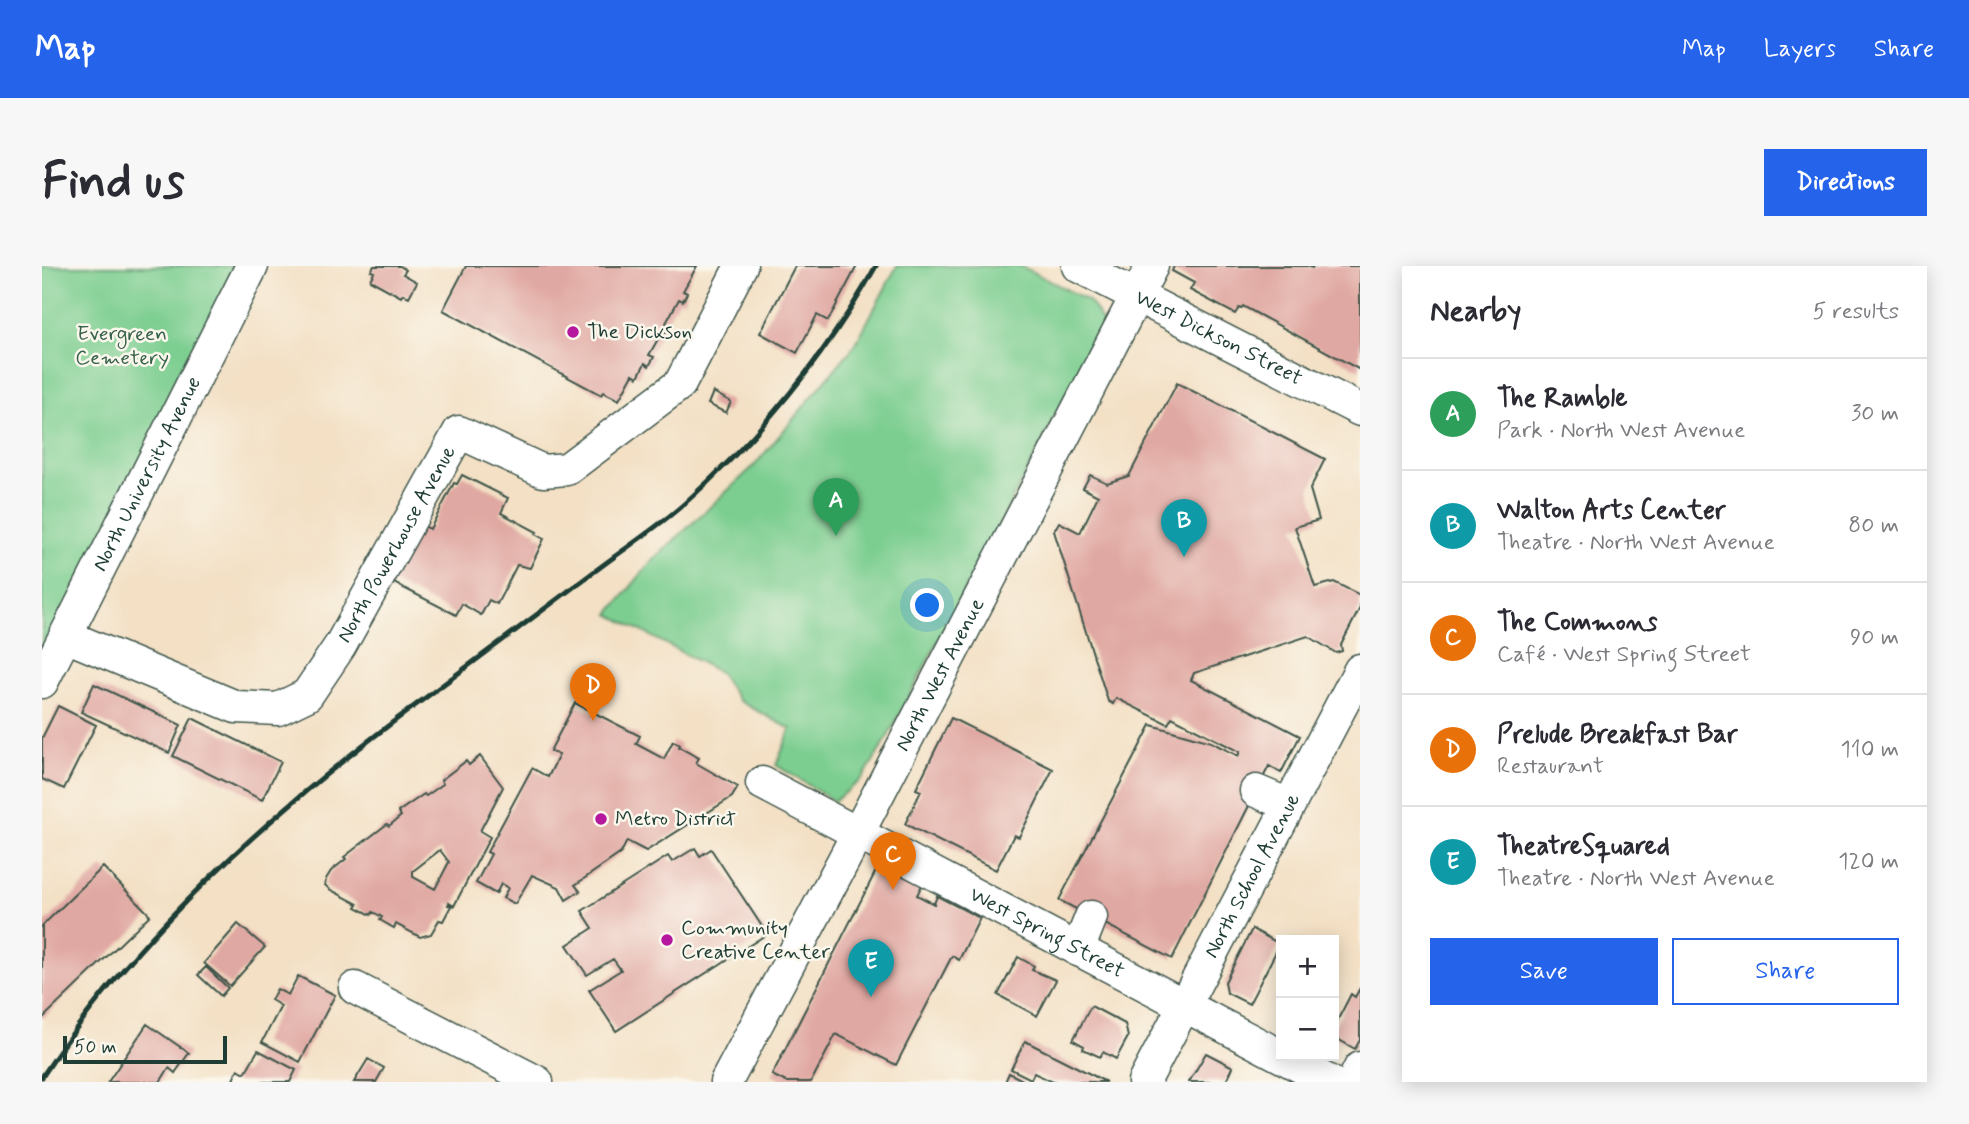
<!DOCTYPE html>
<meta charset="utf-8">
<style>
body{margin:0;font-family:Mynerve,sans-serif;background:#f7f7f7;color:#2b2b33}
.controls{position:absolute;right:21px;bottom:21px;display:grid;overflow:hidden;border-radius:0px;box-shadow:0 4px 18px #0003}
.controls button{width:63px;height:63px;display:grid;place-items:center;padding:0;border:0;border-bottom:2px solid #e1e1e2;background:#fff;color:#2b2b33;font:35px sans-serif}
.scale{position:absolute;left:21px;bottom:18px;width:164px;box-sizing:border-box;padding-left:7px;border:4px solid #1f3d34;border-top:0;font-size:19px;line-height:24px;white-space:nowrap;color:#1f3d34;-webkit-text-stroke:5px #fbf7ec;paint-order:stroke}
.you{position:absolute;left:886px;top:340px;width:24px;height:24px;margin:-18px;border:5px solid #fff;border-radius:50%;background:#1a73e8;box-shadow:0 0 0 10px #1a73e833}
.badge{display:grid;place-items:center;width:46px;height:46px;border-radius:50%;background:#2563eb;color:#fff;font-size:23px;font-weight:700}
.pin{position:absolute;translate:-50% -58px;filter:drop-shadow(0 2px 4px #0008)}
.pin::after{content:'';position:absolute;top:37px;width:24px;height:21px;background:inherit;clip-path:polygon(0 0,100% 0,50% 100%)}
.list{margin:0;padding:0;list-style:none}
h2{display:flex;justify-content:space-between;align-items:center;height:91px;margin:0;padding:0 28px;font-size:30px}
h2 small{font-size:23px;font-weight:400;color:#7c7c81}
.list li{display:grid;grid-template-columns:46px 1fr auto;gap:21px;align-items:center;box-sizing:border-box;height:112px;padding:0 28px;border-top:2px solid #e1e1e2}
.list b{display:block;font-size:26px;white-space:nowrap}
.list p{margin:0;font-size:23px;white-space:nowrap;color:#7c7c81}
.list em{font-size:23px;font-style:normal;color:#7c7c81}
.actions{display:flex;gap:14px;padding:21px 28px}
.actions a{flex:1;padding:16px 0;border:2px solid #2563eb;border-radius:0px;text-align:center;font-size:24px;color:#2563eb}
.actions .main{background:#2563eb;color:#fff}
.map{position:relative;flex:none;width:1318px;height:816px;overflow:hidden;border-radius:0px}
header{display:flex;align-items:center;gap:42px;box-sizing:border-box;height:98px;padding:0 35px;background:#2563eb;color:#fff}
header strong{font-size:33px}
nav{display:flex;gap:38px;margin-inline-start:auto;font-size:24px}
.intro{display:flex;align-items:center;justify-content:space-between;box-sizing:border-box;height:168px;padding:0 42px}
h1{margin:0;font-size:49px}
.button{padding:18px 32px;border-radius:0px;background:#2563eb;color:#fff;font-size:24px;font-weight:700}
main{display:flex;gap:42px;padding:0 42px}
aside{flex:1;background:#fff;border-radius:0px;box-shadow:0 4px 18px #0003}
.map>svg:first-child{display:block}
.green{fill:#7cce90;stroke:#4e8662;stroke-width:2}
.building{fill:#e0a8a2;fill-rule:evenodd}
.lines{fill:none;stroke-linecap:round;stroke-linejoin:round}
.minor-casing{stroke:#3f554a;stroke-width:35}
.minor{stroke:#fff;stroke-width:32}
.rail{stroke:#1f3d34;stroke-width:5}
.poi-dot{fill:#b5179e;stroke:#fbf7ec;stroke-width:2.5}
.labels{text-anchor:middle;dominant-baseline:central;stroke-width:5;stroke-linejoin:round;paint-order:stroke}
.poi-label{font-size:21px;fill:#1f3d34;stroke:#fbf7ec;text-anchor:start}
.park-label{font-size:21px;fill:#36614b;stroke:#fbf7ec}
.street-label{font-size:21px;fill:#1f3d34;stroke:#fbf7ec}
</style>
<header>
<strong>Map</strong>
<nav><a>Map</a><a>Layers</a><a>Share</a></nav>
</header>
<div class="intro"><h1>Find us</h1><a class="button">Directions</a></div>
<main>
<div class="map">
<svg width="1318" height="816" viewBox="0 0 1318 816">
<rect width="100%" height="100%" fill="#fbf7ec"/>
<filter id="ink" filterUnits="userSpaceOnUse"><feTurbulence type="fractalNoise" baseFrequency=".0143" numOctaves="2"/><feDisplacementMap in="SourceGraphic" scale="14" xChannelSelector="R" yChannelSelector="G"/><feConvolveMatrix kernelMatrix="1 2 1 2 8 2 1 2 1" color-interpolation-filters="sRGB"/></filter>
<filter id="wash" filterUnits="userSpaceOnUse"><feTurbulence type="fractalNoise" baseFrequency=".00686" numOctaves="4" result="noise"/><feDisplacementMap in="SourceGraphic" scale="28" xChannelSelector="R" yChannelSelector="G"/><feGaussianBlur stdDeviation="1.57" result="paint"/><feColorMatrix in="noise" values="0 0 0 0 0 0 0 0 0 0 0 0 0 0 0 0 0 1.4 0 .05"/><feComposite in="paint" operator="in"/></filter>
<g filter="url(#wash)">
<rect width="100%" height="100%" fill="#f3e0c5"/>
<!-- green -->
<path class="green" d="M0,0H210L0,416Z
M855,0H979L1047,35L1062,58L843,476L820,513L792,535L734,499L749,463L697,435L677,406L567,348L609,296L713,199L813,79Z"/>
<g id="blocks">
<!-- building -->
<path class="building" d="M332,0H358L364,4L361,8L375,16L367,31L361,28L359,31L328,14L332,6L329,5Z
M424,0H655L641,25L645,27L641,35L637,33L624,57L628,60L624,67L620,66L607,89L612,91L607,100L603,97L596,111L591,108L577,134L561,126L559,129L401,44Z
M753,0H815L786,55L775,49L755,87L718,67Z
M1132,0H1266L1270,2L1271,0H1318V104L1201,40L1199,43L1197,42L1193,48L1148,24L1152,17L1130,5Z
M1135,117L1283,193L1268,223L1277,254L1253,261L1273,321L1292,316L1318,329V342L1299,379L1300,385L1294,387L1266,370L1152,407L1149,414L1258,470L1239,507L1227,500L1130,693L1017,634L1109,459L1169,476L1196,490L1198,486L1130,451L1126,458L1074,432L1071,438L1066,435L1012,265L1017,256L1038,267L1056,230L1041,222L1048,209L1065,217L1087,210Z
M671,126L689,136L684,147L666,138Z
M420,209L466,232L459,247L495,266L493,268L502,273L488,302L475,299L455,338L447,334L439,349L420,338L414,349L350,316L379,259L388,263L412,217L415,218Z
M52,418L139,459L127,487L39,446Z
M533,437L598,470L594,478L622,493L631,475L638,479L637,481L657,492L654,497L696,521L690,531L604,585L585,575L579,587L533,619L538,625L524,634L517,621L490,609L473,638L461,632L466,622L459,618L454,628L434,617L449,588L445,586L490,502L506,511L517,489L508,485Z
M16,440L54,459L22,523L0,513V472Z
M150,452L239,496L220,534L131,490Z
M909,452L1011,503L977,571L972,569L954,604L863,558L879,525L874,523Z
M438,490L461,521L438,565L448,571L412,640L407,637L406,639L409,640L401,655L397,654L389,668L378,671L354,658L352,662L338,654L340,651L331,646L329,649L314,641L316,638L287,623L283,619L284,613L289,605L304,593L302,591L345,558L347,560L359,550L356,546L382,528L384,530L401,518L399,514L424,495L427,499ZM398,584L407,596L393,623L371,611V605Z
M653,582L658,590L669,583L725,668L574,765L547,724L579,704L571,693L545,709L525,679L551,662L540,645L626,590L630,596Z
M839,595L881,617L875,629L892,638L895,630L938,652L917,694L910,690L854,799L794,768L769,816H744L730,809Z
M61,601L108,649L0,753V660Z
M196,658L223,681L188,720L162,697Z
M1210,663L1238,678L1207,738L1185,727L1183,716Z
M976,691L992,700L990,704L1014,714L995,750L956,729Z
M164,701L186,722L179,730L156,709Z
M256,710L293,729L258,796L220,776L239,740L229,734L235,723L246,729Z
M1318,722V774L1313,783L1292,771V761L1309,728L1313,731Z
M1049,740L1083,758L1086,771L1074,793L1061,786L1058,791L1041,783L1042,780L1031,774Z
M105,758L147,787L133,807L127,802L118,816H66Z
M983,775L1064,816H1011L992,807L989,813L969,803Z
M216,784L254,804L248,816H196L191,814L196,803L203,807Z
M1164,787L1191,801L1184,816H1147Z
M326,793L342,802L334,816H312Z
M967,807L984,816H963Z"/>
</g>
</g>
<g filter="url(#ink)">
<use href="#blocks" fill-opacity="0" stroke="#3f554a" stroke-width="2"/>
<g class="lines">
<!-- minor casing -->
<g class="minor-casing">
<g id="minor">
<path id="s1" d="M1036,0L1318,144"/>
<path id="s2" d="M24,370L194,441L236,443L265,429L298,380L417,166L501,205L525,203L638,118L699,0"/>
<path id="s3" d="M0,416L210,0"/>
<path id="s4" d="M720,517L1288,816"/>
<path d="M1214,525L1247,539"/>
<path d="M1036,684L1049,651"/>
<path d="M313,722L495,816"/>
<path id="s5" d="M684,816L816,567L1110,0"/>
<path id="s6" d="M1102,816L1318,404"/>
<path d="M1311,816L1318,802"/>
</g>
</g>
<!-- minor -->
<use href="#minor" class="minor"/>
<!-- rail -->
<path class="rail" d="M0,811C93,670 221,554 355,453C421,403 487,354 553,305C583,282 615,262 643,237C720,168 784,90 834,0"/>
</g>
</g>
<!-- markers -->
<g class="poi-dot">
<circle cx="531" cy="66" r="7"/>
<circle cx="559" cy="553" r="7"/>
<circle cx="625" cy="674" r="7"/>
</g>
<g class="labels">
<!-- poi labels -->
<g class="poi-label">
<text x="545" y="66">The Dickson</text>
<text x="573" y="553">Metro District</text>
<text x="639" y="662">Community<tspan x="639" dy="24">Creative Center</tspan></text>
</g>
<!-- park labels -->
<g class="park-label">
<text x="80" y="68">Evergreen<tspan x="80" dy="24">Cemetery</tspan></text>
</g>
<!-- street labels -->
<g class="street-label">
<text stroke="none"><textPath href="#s1" startOffset="158">West Dickson Street</textPath></text>
<text stroke="none"><textPath href="#s3" startOffset="233">North University Avenue</textPath></text>
<text stroke="none"><textPath href="#s2" startOffset="434">North Powerhouse Avenue</textPath></text>
<text stroke="none"><textPath href="#s5" startOffset="460">North West Avenue</textPath></text>
<text stroke="none"><textPath href="#s6" startOffset="233">North School Avenue</textPath></text>
<text stroke="none"><textPath href="#s4" startOffset="322">West Spring Street</textPath></text>
</g>
</g>
</svg>
<div class="controls">
<button>+</button>
<button>−</button>
</div>
<div class="scale">50 m</div>
<div class="you"></div>
<div class="pin badge" style="left:794px;top:270px;background:#2e9e5b">A</div>
<div class="pin badge" style="left:1142px;top:291px;background:#0f9aa8">B</div>
<div class="pin badge" style="left:851px;top:624px;background:#e8710a">C</div>
<div class="pin badge" style="left:551px;top:455px;background:#e8710a">D</div>
<div class="pin badge" style="left:829px;top:731px;background:#0f9aa8">E</div>
</div>
<aside>
<h2>Nearby<small>5 results</small></h2>
<ul class="list">
<li><span class="badge" style="background:#2e9e5b">A</span><div><b>The Ramble</b><p>Park · North West Avenue</p></div><em>30 m</em></li>
<li><span class="badge" style="background:#0f9aa8">B</span><div><b>Walton Arts Center</b><p>Theatre · North West Avenue</p></div><em>80 m</em></li>
<li><span class="badge" style="background:#e8710a">C</span><div><b>The Commons</b><p>Café · West Spring Street</p></div><em>90 m</em></li>
<li><span class="badge" style="background:#e8710a">D</span><div><b>Prelude Breakfast Bar</b><p>Restaurant</p></div><em>110 m</em></li>
<li><span class="badge" style="background:#0f9aa8">E</span><div><b>TheatreSquared</b><p>Theatre · North West Avenue</p></div><em>120 m</em></li>
</ul>
<div class="actions"><a class="main">Save</a><a>Share</a></div>
</aside>
</main>
